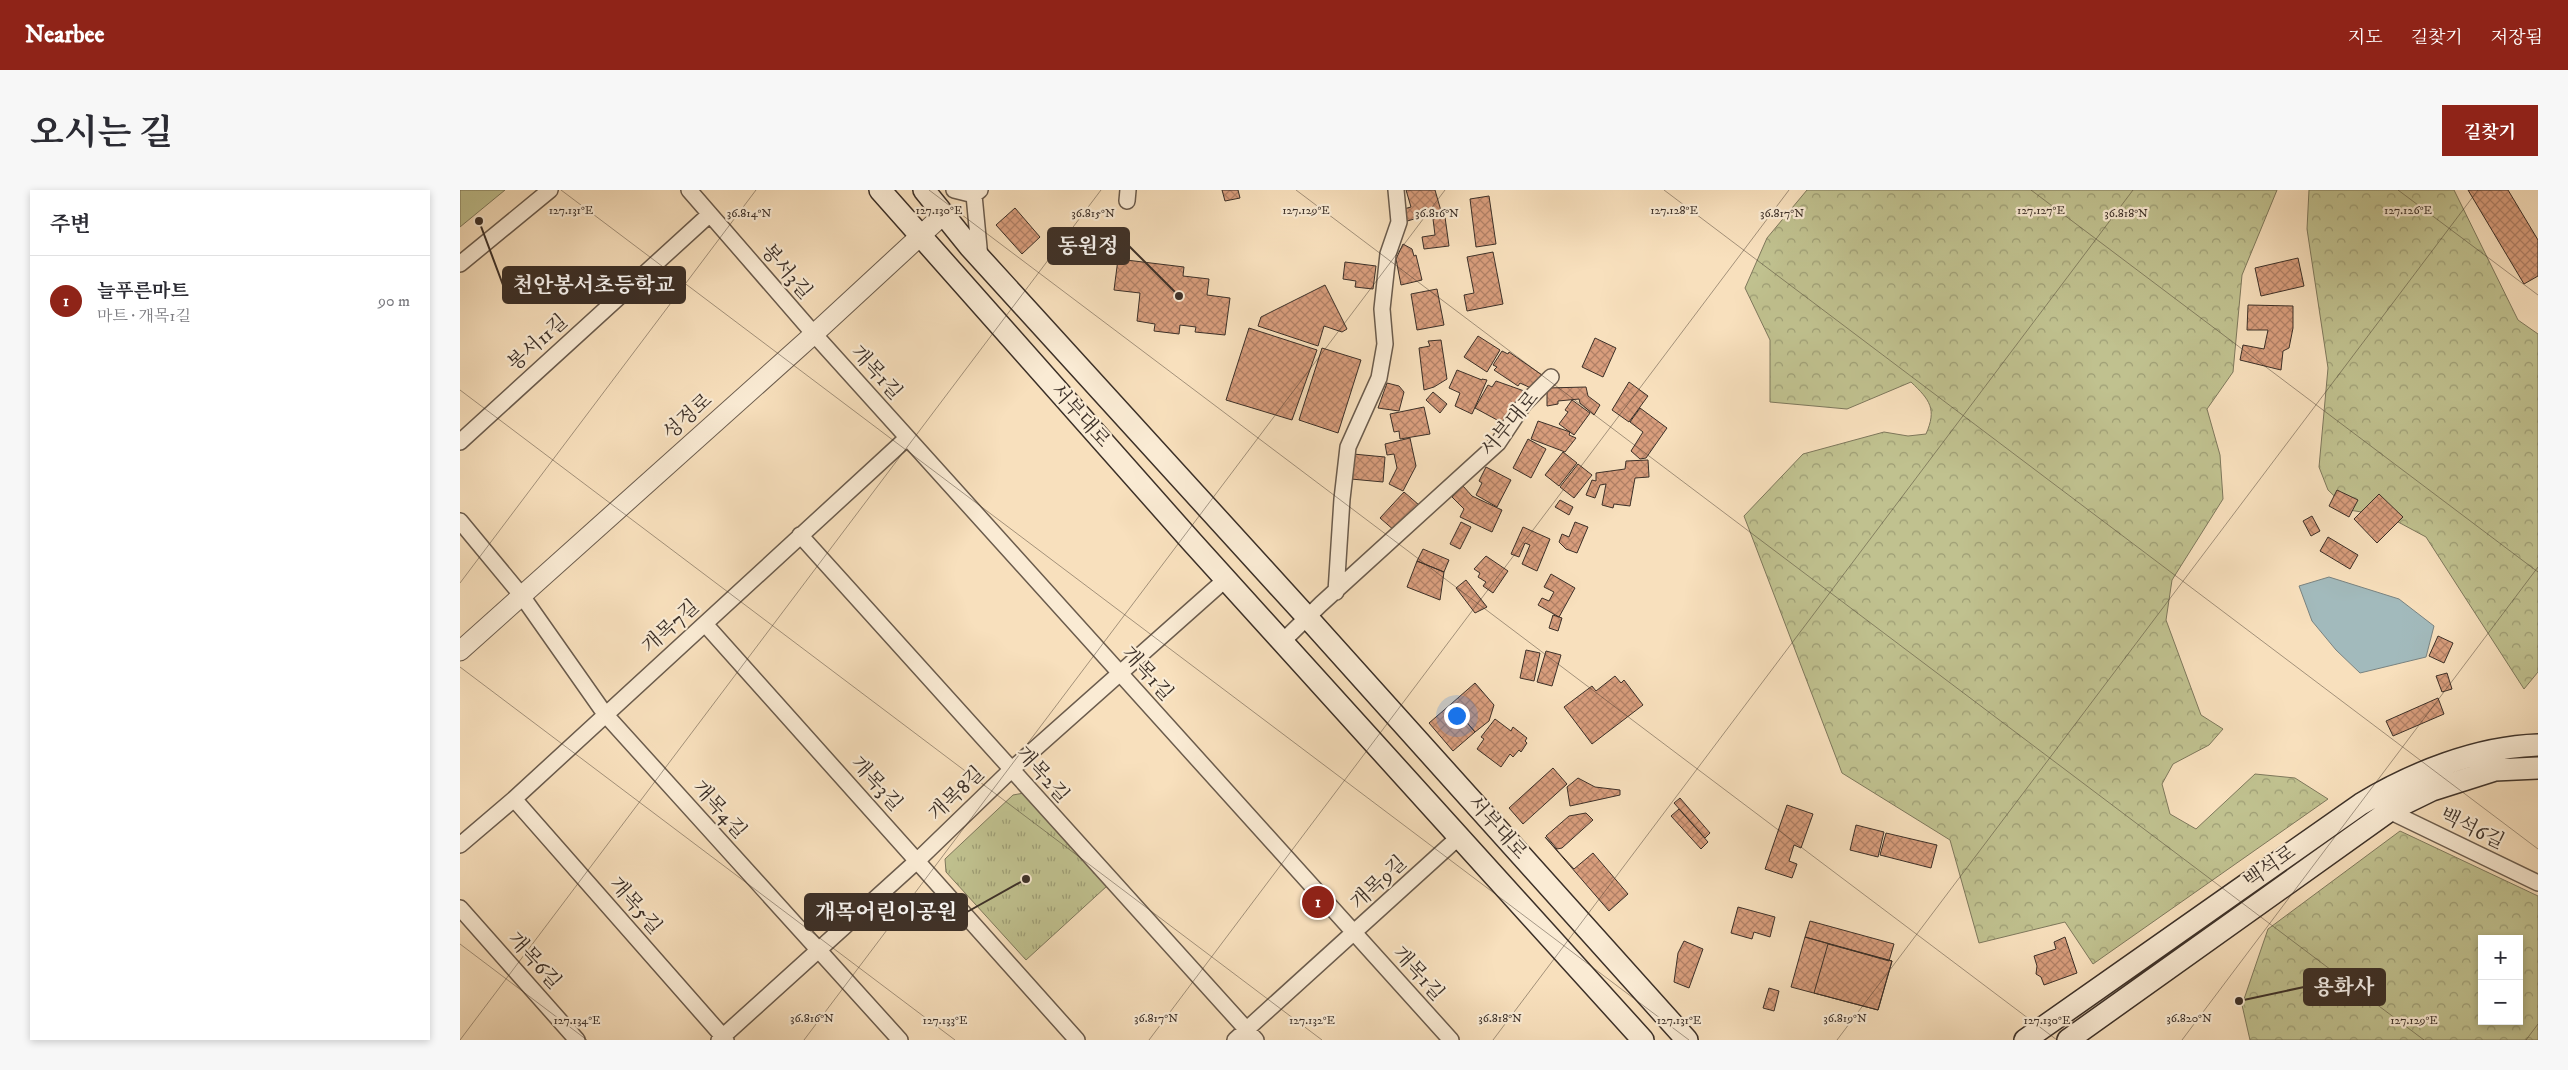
<!DOCTYPE html>
<html lang="ko">
<meta charset="utf-8">
<style>
body{margin:0;font-family:"IM FELL DW Pica","Noto Serif KR",serif;background:#f7f7f7;color:#2b2b33}
.controls{position:absolute;right:15px;bottom:15px;display:grid;overflow:hidden;border-radius:0px;box-shadow:0 2px 8px #0003}
.controls button{width:45px;height:45px;display:grid;place-items:center;padding:0;border:0;border-bottom:1px solid #e1e1e2;background:#fff;color:#2b2b33;font:25px sans-serif}
.you{position:absolute;left:996px;top:525px;width:18px;height:18px;margin:-12px;border:4px solid #fff;border-radius:50%;background:#1a73e8;box-shadow:0 0 0 8px #1a73e833}
.badge{display:grid;place-items:center;width:32px;height:32px;border-radius:50%;background:#8f2418;color:#fff;font-size:16px;font-weight:700}
.pin{position:absolute;translate:-50% -50%;border:2px solid #fff;box-shadow:0 1px 5px #0006}
.list{margin:0;padding:0;list-style:none}
h2{display:flex;justify-content:space-between;align-items:center;height:65px;margin:0;padding:0 20px;font-size:21px}
h2 small{font-size:16px;font-weight:400;color:#7c7c81}
.list li{display:grid;grid-template-columns:32px 1fr auto;gap:15px;align-items:center;box-sizing:border-box;height:90px;padding:0 20px;border-top:1px solid #e1e1e2}
.list b{display:block;font-size:19px;white-space:nowrap}
.list p{margin:0;font-size:16px;white-space:nowrap;color:#7c7c81}
.list em{font-size:16px;font-style:normal;color:#7c7c81}
.map{position:relative;flex:none;width:2078px;height:850px;overflow:hidden;border-radius:0px}
header{display:flex;align-items:center;gap:30px;box-sizing:border-box;height:70px;padding:0 25px;background:#8f2418;color:#fff}
header strong{font-size:24px}
nav{display:flex;gap:28px;margin-inline-start:auto;font-size:18px}
.intro{display:flex;align-items:center;justify-content:space-between;box-sizing:border-box;height:120px;padding:0 30px}
h1{margin:0;font-size:35px}
.button{padding:12px 22px;border-radius:0px;background:#8f2418;color:#fff;font-size:18px;font-weight:700}
main{display:flex;gap:30px;padding:0 30px}
aside{flex:1;background:#fff;border-radius:0px;box-shadow:0 2px 8px #0003}
.map>svg:first-child{display:block}
.grass{fill:#c0c18f;stroke:#7e785c}
.forest{fill:url(#forest-crowns);stroke:#7e785c;fill-rule:evenodd}
.park{fill:url(#park-tufts);stroke:#7e785c}
.water{fill:#a2babc;stroke:#798381}
.building{fill:url(#building-cross-hatch);stroke:#3c3028}
.lines{fill:none;stroke-linecap:round;stroke-linejoin:round}
.minor-casing{stroke:#6b5c4d;stroke-width:18}
.tertiary-casing{stroke:#6b5c4d;stroke-width:21}
.secondary-casing{stroke:#3c3028;stroke-width:24}
.minor{stroke:#faebd4;stroke-width:15}
.tertiary{stroke:#faebd4;stroke-width:19}
.secondary{stroke:#faebd4;stroke-width:21}
.ticks{fill:none;stroke:#3c3028;stroke-width:1;stroke-opacity:0.45}
.labels{text-anchor:middle;dominant-baseline:central;stroke-width:4.5;stroke-linejoin:round;paint-order:stroke}
.street-label{font-size:20px;fill:#3c3028;stroke:#faebd4}
.ticks-label{font-size:12px;text-anchor:middle;fill:#3c3028;stroke:#faebd4;stroke-width:4.5;stroke-linejoin:round;paint-order:stroke}
.leader{fill:none;stroke:#3c3028;stroke-width:2}
.callout-dot{fill:#3c3028;stroke:#faebd4;stroke-width:2}
.callout{fill:#3c3028;stroke:#3c3028;stroke-width:2}
.callout-label{font-size:21px;text-anchor:middle;font-weight:bold;fill:#fff}
</style>
<header>
<strong>Nearbee</strong>
<nav><a>지도</a><a>길찾기</a><a>저장됨</a></nav>
</header>
<div class="intro"><h1>오시는 길</h1><a class="button">길찾기</a></div>
<main>
<aside>
<h2>주변<small></small></h2>
<ul class="list">
<li><span class="badge">1</span><div><b>늘푸른마트</b><p>마트 · 개목1길</p></div><em>90 m</em></li>
</ul>
</aside>
<div class="map">
<svg width="2078" height="850" viewBox="0 0 2078 850">
<defs>
<pattern id="forest-crowns" width="20" height="18" patternUnits="userSpaceOnUse" patternTransform="scale(1.25)"><rect width="20" height="18" fill="#c0c18f"/><path d="M2 6a3 3 0 1 1 6 0M12 15a3 3 0 1 1 6 0" fill="none" stroke="#9d9d75"/></pattern>
<pattern id="park-tufts" width="24" height="20" patternUnits="userSpaceOnUse" patternTransform="scale(1.25)"><rect width="24" height="20" fill="#c0c18f"/><path d="M3 7l-1-3M5 7V3M7 7l1-3M15 17l-1-3M17 17v-4M19 17l1-3" fill="none" stroke="#9d9d75"/></pattern>
<pattern id="building-cross-hatch" width="8" height="8" patternUnits="userSpaceOnUse" patternTransform="scale(1.25)"><rect width="8" height="8" fill="#d89d7c"/><path d="M0 0l8 8M0 8l8-8" fill="none" stroke="#b08066"/></pattern>
</defs>
<rect width="100%" height="100%" fill="#f8e0bd"/>
<filter id="stains"><feTurbulence type="fractalNoise" baseFrequency=".004" numOctaves="4"/><feColorMatrix values="0 0 0 0 .2 0 0 0 0 .09 0 0 0 0 .02 0 0 0 .5 -.17"/></filter>
<radialGradient id="worn" r=".72"><stop offset=".6" stop-color="#630" stop-opacity="0"/><stop offset="1" stop-color="#630" stop-opacity=".3"/></radialGradient>
<!-- grass -->
<path class="grass" d="M0,0H45L0,37Z"/>
<!-- forest -->
<path class="forest" d="M1347,0H1817L1782,85L1773,182L1747,219L1760,265L1763,309L1712,390L1706,430L1741,525L1763,539L1749,555L1713,574L1702,594L1710,624L1736,639L1795,584L1835,588L1868,609L1633,774L1605,732L1519,753L1490,650L1382,583L1284,326L1343,264L1424,242L1448,246L1466,244C1477,219 1470,210 1451,192L1387,219L1310,212V150L1285,98L1307,48Z
M1849,0H1994L2058,130L2078,144V482L2064,499L1966,347L1927,326L1889,320L1868,300L1859,277L1868,178L1847,39Z
M1940,641L2078,706V850H1790L1782,815L1808,739ZM2022,749H2059V831H2022Z"/>
<!-- park -->
<path class="park" d="M564,603L647,696L566,770L486,682L485,669L553,605Z"/>
<!-- water -->
<path class="water" d="M1869,387L1939,409L1974,436L1966,467L1900,483L1876,460L1852,431L1839,396Z"/>
<!-- building -->
<path class="building" d="M762,0H778L780,8L765,11Z
M946,0H975L981,21L944,32L940,20L951,17Z
M2008,0H2048L2078,50V86L2064,94Z
M1029,6L1036,54L1016,57L1010,9Z
M555,18L580,47L562,64L536,35Z
M985,27L989,56L964,59L962,47L975,45L973,29Z
M943,54L952,59L954,66L956,65L962,90L941,95L936,69Z
M1033,62L1043,114L1007,121L1004,105L1014,103L1007,67Z
M1838,68L1844,96L1801,106L1795,78Z
M658,69L724,77L723,86L749,89L747,105L770,108L765,145L735,142L736,137L720,135L719,144L694,141L695,134L677,131L680,103L654,100Z
M885,72L916,76L913,99L895,97L896,91L883,89Z
M865,95L887,139L882,142L864,136L858,156L798,136L801,127Z
M977,99L984,135L957,140L951,104Z
M1788,115L1833,116V138L1829,158L1823,161L1821,180L1780,170L1783,155L1804,159L1808,140H1787Z
M789,138L857,160L832,230L766,210Z
M1018,146L1040,160L1027,182L1004,167Z
M1135,148L1156,158L1143,187L1122,177Z
M981,150L987,189L974,197L964,200L959,158L970,156L968,151Z
M862,158L901,170L878,243L839,230Z
M1042,161L1048,164L1049,162L1082,185L1073,199L1060,193L1058,196L1034,180L1037,177L1033,175Z
M997,180L1022,190V189L1027,190L1012,224L995,216L1000,203L989,198Z
M1036,191L1067,202L1042,246L1034,241L1039,231L1015,218L1028,195L1032,197Z
M1169,192L1188,206L1169,232L1152,220Z
M927,193L939,196L944,202L939,221L918,218Z
M1126,197L1128,206L1140,215L1134,225L1120,213L1119,209L1098,211V214L1087,216V198Z
M973,202L987,214L980,223L966,210Z
M1112,210L1130,223L1114,245L1099,234L1108,222L1105,220Z
M964,217L970,244L940,249L939,241L934,242L930,224Z
M1180,218L1207,238L1186,268L1180,269L1171,261L1183,242L1170,232Z
M1078,231L1110,242L1109,245L1116,248L1105,262L1071,249Z
M950,248L956,276L943,301L929,294L937,278L934,264L927,265L925,254Z
M1068,249L1086,259L1071,288L1053,278Z
M1103,262L1117,273L1099,296L1085,285Z
M893,264L925,267L923,292L891,289Z
M1188,270L1189,287L1175,288L1170,316L1154,314L1153,318L1142,315L1146,294L1140,295L1135,308L1126,305L1132,290L1136,291V283L1165,279L1166,271Z
M1118,274L1132,285L1114,308L1100,297Z
M1026,277L1051,290L1037,317L1016,305L1022,293L1019,291Z
M1003,296L1012,306L1042,320L1032,342L1000,327L1004,319L992,307Z
M1877,300L1898,310L1889,327L1869,316Z
M944,302L959,315L935,341L920,328Z
M1919,304L1943,327L1917,353L1894,329Z
M1100,310L1113,317L1109,325L1095,317Z
M1852,326L1860,341L1851,346L1843,331Z
M1001,332L1011,337L1000,359L990,354Z
M1115,332L1128,337L1117,363L1106,359L1099,352L1102,344L1109,347Z
M1063,337L1090,349L1077,381L1062,374L1070,355L1065,353L1059,367L1051,364Z
M1868,347L1898,365L1890,379L1860,361Z
M963,359L989,370L984,382L957,371Z
M1026,366L1048,381L1033,403L1023,396L1026,392L1018,387L1020,383L1014,379Z
M957,371L984,382L980,410L947,397Z
M1091,384L1115,398L1099,427L1078,415L1082,408L1089,411L1094,402L1084,397Z
M1006,390L1027,417L1015,423L996,398Z
M1093,425L1102,428L1098,441L1089,438Z
M1978,446L1993,453L1984,473L1969,466Z
M1066,460L1080,463L1074,491L1060,488Z
M1086,461L1101,465L1092,496L1077,492Z
M1987,483L1992,499L1982,502L1976,486Z
M1155,486L1161,493L1164,490L1183,515L1132,554L1104,517L1132,496L1136,501Z
M1015,493L1034,515L1029,531L1015,542L991,514Z
M1978,508L1984,524L1933,546L1926,531Z
M991,514L1015,542L993,561L969,533Z
M1035,529L1051,541L1053,537L1067,548L1065,551L1067,553L1061,562L1059,560L1053,567L1050,564L1041,577L1017,559L1024,549L1021,547Z
M1093,578L1107,594L1063,634L1049,618Z
M1118,588L1135,597L1160,600V605L1110,616L1107,597Z
M1220,608L1250,643L1245,648L1214,613Z
M1327,615L1353,624L1341,658L1334,655L1329,671L1337,674L1332,688L1305,679Z
M1219,619L1248,652L1241,659L1211,626Z
M1126,623L1133,630L1102,658L1097,659L1086,646L1109,626Z
M1396,635L1424,642L1418,667L1390,660Z
M1426,643L1477,655L1471,678L1420,665Z
M1085,647L1114,679L1133,663L1168,704L1149,721Z
M1278,717L1315,727L1310,747L1294,742L1292,749L1271,743Z
M1350,731L1434,754L1429,771L1345,747Z
M1345,747L1432,771L1418,820L1331,797Z
M1605,747L1617,783L1584,795L1581,787L1576,784L1577,776L1574,766L1596,759L1594,752Z
M1224,751L1243,759L1229,798L1214,792L1218,763Z
M1368,754L1432,771L1418,820L1354,803Z
M1309,798L1319,801L1314,821L1303,818Z"/>
<g class="lines">
<!-- minor casing -->
<g class="minor-casing">
<path id="minor" d="M229,0L354,144L991,850
M494,0L514,5
M667,11L668,0
M520,68L514,5L520,0
M0,74L90,0
M0,252L250,24
M0,331L62,406L145,524L440,850
M340,345L796,850
M876,402L882,309L888,257L919,188L925,154L922,119L928,64L939,32L936,0
M245,434L617,850
M823,451L861,414L1038,253L1064,214L1091,187
M54,609L266,850
M1929,621L2078,693
M0,655L54,609L447,248
M0,718L117,850
M259,850L458,670L551,580L766,389
M775,850L1000,646"/>
</g>
<!-- tertiary casing -->
<g class="tertiary-casing">
<path id="tertiary" d="M0,461L354,144L484,24"/>
</g>
<!-- secondary casing -->
<g class="secondary-casing">
<path id="secondary" d="M420,0L732,352L1183,850
M464,0L510,57L847,427L1227,850
M1565,850L1901,614C1952,583 2017,557 2078,555
M1608,850L1929,621L1972,600L2035,580L2078,578"/>
</g>
<!-- minor -->
<use href="#minor" class="minor"/>
<!-- tertiary -->
<use href="#tertiary" class="tertiary"/>
<!-- secondary -->
<use href="#secondary" class="secondary"/>
</g>
<!-- ticks -->
<path class="ticks" d="M101,0L1229,850M469,0L1597,850M836,0L1964,850M1204,0L2078,659M1571,0L2078,382M1938,0L2078,105M0,200L862,850M0,393L296,0M0,477L495,850M0,754L127,850M0,850L641,0M344,850L985,0M689,850L1329,0M1033,850L1673,0M1377,850L2018,0M1722,850L2078,377M2066,850L2078,834"/>
<g class="labels">
<!-- street labels -->
<g class="street-label">
<text transform="translate(326 82) rotate(49)">봉서3길</text>
<text transform="translate(78 153) rotate(-42)">봉서11길</text>
<text transform="translate(416 183) rotate(48)">개목1길</text>
<text transform="translate(620 226) rotate(48)">서부대로</text>
<text transform="translate(228 227) rotate(-42)">성정로</text>
<text transform="translate(1050 234) rotate(-50)">서부대로</text>
<text transform="translate(211 437) rotate(-42)">개목7길</text>
<text transform="translate(687 484) rotate(48)">개목1길</text>
<text transform="translate(582 585) rotate(48)">개목2길</text>
<text transform="translate(416 594) rotate(48)">개목3길</text>
<text transform="translate(497 604) rotate(-44)">개목8길</text>
<text transform="translate(259 620) rotate(48)">개목4길</text>
<text transform="translate(1037 638) rotate(48)">서부대로</text>
<text transform="translate(2012 639) rotate(26)">백석6길</text>
<text transform="translate(1810 677) rotate(-35)">백석로</text>
<text transform="translate(919 693) rotate(-43)">개목9길</text>
<text transform="translate(175 716) rotate(49)">개목5길</text>
<text transform="translate(74 771) rotate(48)">개목6길</text>
<text transform="translate(958 784) rotate(48)">개목1길</text>
</g>
</g>
<g class="ticks-label">
<text x="111" y="24">127.131°E</text>
<text x="479" y="24">127.130°E</text>
<text x="846" y="24">127.129°E</text>
<text x="1214" y="24">127.128°E</text>
<text x="1581" y="24">127.127°E</text>
<text x="1948" y="24">127.126°E</text>
<text x="289" y="27">36.814°N</text>
<text x="633" y="27">36.815°N</text>
<text x="977" y="27">36.816°N</text>
<text x="1322" y="27">36.817°N</text>
<text x="1666" y="27">36.818°N</text>
<text x="352" y="832">36.816°N</text>
<text x="696" y="832">36.817°N</text>
<text x="1040" y="832">36.818°N</text>
<text x="1385" y="832">36.819°N</text>
<text x="1729" y="832">36.820°N</text>
<text x="117" y="834">127.134°E</text>
<text x="485" y="834">127.133°E</text>
<text x="852" y="834">127.132°E</text>
<text x="1219" y="834">127.131°E</text>
<text x="1587" y="834">127.130°E</text>
<text x="1954" y="834">127.129°E</text>
</g>
<!-- callouts -->
<path class="leader" d="M719 106L669 56M19 31L43 95M566 689L507 722M1779 811L1844 797"/>
<g class="callout-dot">
<circle cx="719" cy="106" r="5"/>
<circle cx="19" cy="31" r="5"/>
<circle cx="566" cy="689" r="5"/>
<circle cx="1779" cy="811" r="5"/>
</g>
<g class="callout">
<rect x="588" y="38" width="81" height="36" rx="5"/>
<rect x="43" y="77" width="182" height="36" rx="5"/>
<rect x="345" y="704" width="162" height="36" rx="5"/>
<rect x="1844" y="779" width="81" height="36" rx="5"/>
</g>
<g class="callout-label">
<text x="628" y="63">동원정</text>
<text x="134" y="102">천안봉서초등학교</text>
<text x="426" y="729">개목어린이공원</text>
<text x="1884" y="804">용화사</text>
</g>
<rect width="100%" height="100%" filter="url(#stains)"/>
<rect width="100%" height="100%" fill="url(#worn)"/>
</svg>
<div class="controls">
<button>+</button>
<button>−</button>
</div>
<div class="you"></div>
<div class="pin badge" style="left:858px;top:712px">1</div>
</div>
</main>
